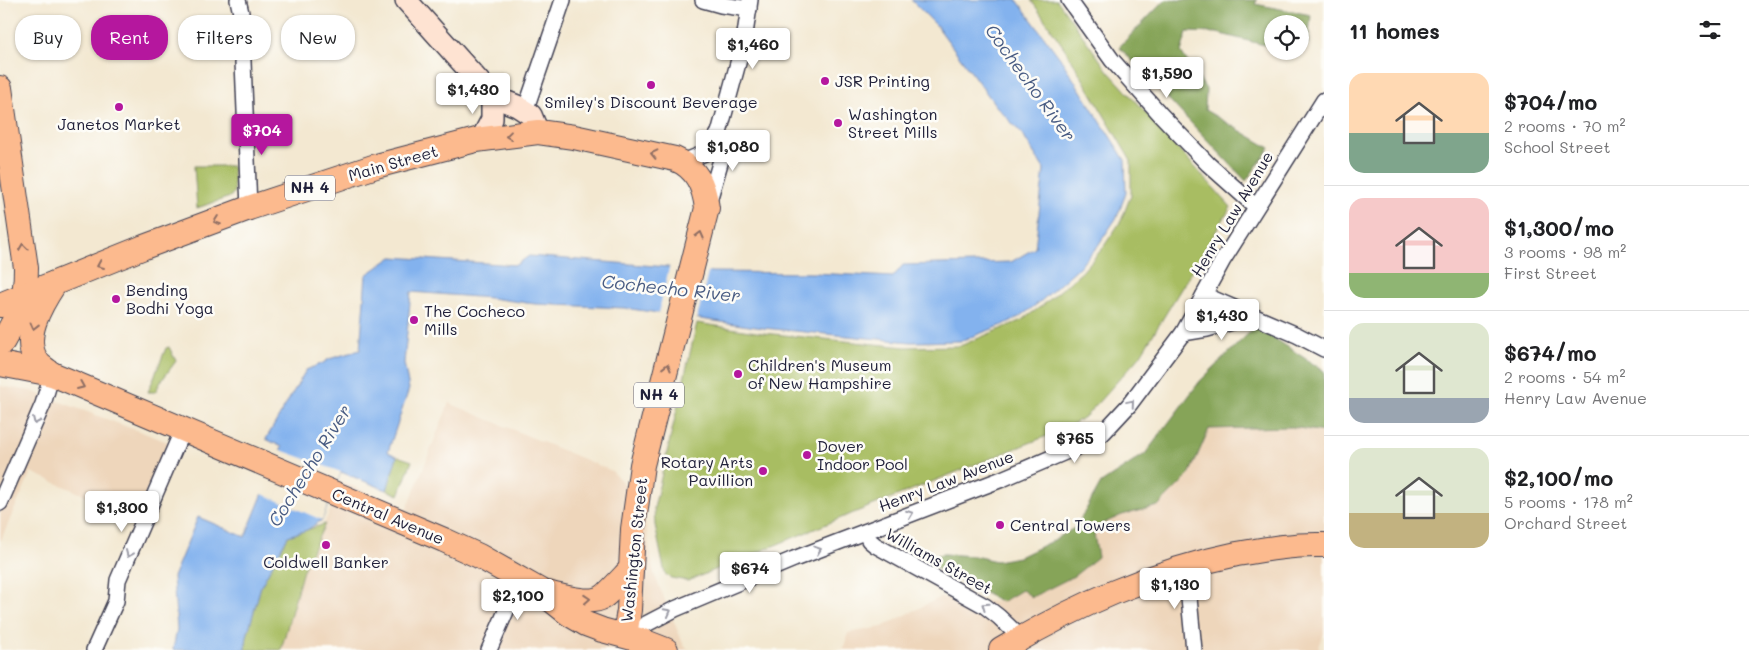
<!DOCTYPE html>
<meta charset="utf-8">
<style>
body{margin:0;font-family:Mali,sans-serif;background:#f6f6f6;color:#202124;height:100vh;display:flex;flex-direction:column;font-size:19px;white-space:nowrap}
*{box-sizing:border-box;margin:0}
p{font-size:16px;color:#757577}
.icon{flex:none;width:28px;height:28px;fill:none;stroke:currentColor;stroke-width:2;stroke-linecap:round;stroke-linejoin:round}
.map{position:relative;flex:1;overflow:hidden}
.drawer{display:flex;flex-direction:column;background:#fff;width:425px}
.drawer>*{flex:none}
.guide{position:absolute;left:15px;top:15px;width:475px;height:45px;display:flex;gap:10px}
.buttons{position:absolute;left:1264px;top:15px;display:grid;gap:10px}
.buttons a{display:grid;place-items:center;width:45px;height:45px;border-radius:50%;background:#fff;box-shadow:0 1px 4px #0004;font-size:25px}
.price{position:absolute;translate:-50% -42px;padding:0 11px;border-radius:5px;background:#fff;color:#222;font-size:16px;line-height:32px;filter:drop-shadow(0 1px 2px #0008)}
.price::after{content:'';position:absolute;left:50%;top:30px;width:15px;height:11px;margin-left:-8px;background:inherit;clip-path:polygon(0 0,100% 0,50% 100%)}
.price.on{background:#b5179e;color:#fff}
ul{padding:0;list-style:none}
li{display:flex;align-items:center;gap:15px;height:125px;padding:0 25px}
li+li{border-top:1px solid #e0e0e0}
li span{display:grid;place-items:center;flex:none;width:140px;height:100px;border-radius:15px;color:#555}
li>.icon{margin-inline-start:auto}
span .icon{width:60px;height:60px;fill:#fffc;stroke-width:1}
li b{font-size:21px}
h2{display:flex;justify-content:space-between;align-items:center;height:60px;padding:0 25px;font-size:21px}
.chip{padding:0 18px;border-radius:20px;background:#fff;box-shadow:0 1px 4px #0004;font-size:18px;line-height:45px}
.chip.on{background:#b5179e;color:#fff}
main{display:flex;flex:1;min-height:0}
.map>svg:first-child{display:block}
.built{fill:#eed6bb}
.green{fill:#a8bd62;stroke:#65704e}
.forest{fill:#86a458;stroke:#54634a}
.water{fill:#83b2ee;stroke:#526a94}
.pier{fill:#f3e8d1}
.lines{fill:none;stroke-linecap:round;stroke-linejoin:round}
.minor-casing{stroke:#414052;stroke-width:18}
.secondary-casing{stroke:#414052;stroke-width:24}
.primary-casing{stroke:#414052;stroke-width:26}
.minor{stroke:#fff;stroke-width:15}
.secondary{stroke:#fee3d2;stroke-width:21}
.primary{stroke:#fcba8e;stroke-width:24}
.oneway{stroke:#8f6e64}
.oneway2{stroke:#9c9ca7}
.poi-dot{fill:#b5179e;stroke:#fdfcf7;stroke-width:2}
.labels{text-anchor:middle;stroke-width:5;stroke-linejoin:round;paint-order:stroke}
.shield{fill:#fdfcf7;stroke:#646373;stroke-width:1}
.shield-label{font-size:15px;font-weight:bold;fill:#22223b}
.poi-label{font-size:16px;fill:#22223b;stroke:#fdfcf7;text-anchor:start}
.street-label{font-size:16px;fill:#22223b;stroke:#fdfcf7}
.water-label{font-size:18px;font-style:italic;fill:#495c83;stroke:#fdfcf7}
</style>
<main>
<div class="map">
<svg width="1324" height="650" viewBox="0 0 1324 650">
<rect width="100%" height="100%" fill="#fdfcf7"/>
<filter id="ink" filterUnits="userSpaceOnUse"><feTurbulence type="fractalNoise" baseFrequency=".02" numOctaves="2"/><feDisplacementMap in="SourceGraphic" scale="10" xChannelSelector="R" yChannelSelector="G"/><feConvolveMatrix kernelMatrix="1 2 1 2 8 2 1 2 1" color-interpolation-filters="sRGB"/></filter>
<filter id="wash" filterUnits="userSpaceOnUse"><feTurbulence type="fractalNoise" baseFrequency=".0096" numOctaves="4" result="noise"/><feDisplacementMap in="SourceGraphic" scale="20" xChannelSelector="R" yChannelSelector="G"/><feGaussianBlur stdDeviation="1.12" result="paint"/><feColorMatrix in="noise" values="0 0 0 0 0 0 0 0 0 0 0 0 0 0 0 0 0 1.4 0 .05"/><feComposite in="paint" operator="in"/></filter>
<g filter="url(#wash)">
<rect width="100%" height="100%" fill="#f3e8d1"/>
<g class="built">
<polygon points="0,386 31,391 168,442 135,517 31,472 0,542"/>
<polygon points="449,403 612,471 642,504 654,574 684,646 689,650 281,650 303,570 343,482 407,509"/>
<polygon points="1292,427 1324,432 1324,633 1318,650 843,650 848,633 882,627 939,598 1002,602 1022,590 1093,529 1122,515 1158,506 1189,475 1209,429"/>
</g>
<g class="green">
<polygon points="1031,0 1057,0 1108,71 1231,207 1140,356 1087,415 1067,428 851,514 688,581 671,578 665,574 655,525 654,508 697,323 763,333 905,347 960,346 1022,320 1043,305 1082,272 1102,249 1121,221 1131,195 1131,161 1067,52"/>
<polygon points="194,166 233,166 234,192 230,197 197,208"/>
<polygon points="169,347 176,361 162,380 155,392 148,392 166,348"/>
<polygon points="397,456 412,461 399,495 387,490"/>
<polygon points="325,524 303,570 281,650 245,650 247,636 261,586 288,536"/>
</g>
<g class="forest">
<polygon points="1165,0 1257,0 1255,4 1311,15 1308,44 1300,50 1300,24 1272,24 1272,47 1217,33 1187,32 1181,52 1206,89 1205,110 1270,148 1246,181 1119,47"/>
<polygon points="1256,326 1324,371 1324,432 1292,427 1209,429 1189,475 1158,506 1122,515 1093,528 1098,557 1074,576 1032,597 1022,590 1002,602 911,555 918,551 930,556 944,554 974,556 996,561 1019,557 1054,540 1076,527 1101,483 1145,454 1200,381"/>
</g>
<polygon class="water" points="911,0 1017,0 1060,58 1125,160 1126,193 1117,217 1097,247 1079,267 1041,301 1021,316 1003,325 960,341 911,342 763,328 624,308 535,304 490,298 411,292 404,363 409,389 388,452 397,456 387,490 341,472 322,520 307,530 288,536 261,586 247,636 245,650 173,650 177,629 173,577 198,517 245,537 282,447 266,439 306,370 323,363 329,359 360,350 366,275 392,257 516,265 529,256 668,267 712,272 814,273 893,277 903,265 1011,262 1035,248 1044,169 1022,134 996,106 937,26"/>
<g class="pier">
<polygon points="670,264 709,269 696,322 658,315"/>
<polygon points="278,449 341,472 322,520 260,493"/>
</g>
</g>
<g filter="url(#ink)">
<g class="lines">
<g class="minor-casing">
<g id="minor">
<polyline points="238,0 241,13 249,208"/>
<polyline points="703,0 721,5 749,9"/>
<polyline points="1069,0 1112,60 1161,115 1208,164 1255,206"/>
<polyline points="525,111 563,0"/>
<polyline points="683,162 705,153 719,133"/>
<polyline points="708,204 723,153 719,133 744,41 750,0"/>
<polyline points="1204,295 1297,335 1324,349"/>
<polyline points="1183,333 1207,329 1253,316"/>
<polyline points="0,503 43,404 52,374"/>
<polyline points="865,532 869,540 875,545 985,606 999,617 1021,638"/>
<polyline points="1186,567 1194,650"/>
<polyline points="625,635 675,609 794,559 1002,479 1086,443 1102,434 1129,405 1183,333 1223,260 1324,100"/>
<polyline points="94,650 116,601 118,580 183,429"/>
<polyline points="489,650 520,579"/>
</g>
</g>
<g class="secondary-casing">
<g id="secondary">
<polyline points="406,0 492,96 517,106 531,115 538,132"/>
<polyline points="481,140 492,119 492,96"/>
</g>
</g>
<g class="primary-casing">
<g id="primary">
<path d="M0,88L26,268C26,302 19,313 3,341L0,344"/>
<path d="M0,305L144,247L249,208L376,166L476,140L538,132L574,137L675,159C697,168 704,186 707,208L642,465L633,529L629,610L625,635"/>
<polyline points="0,364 52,374 69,381 444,540 479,556 539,590 569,614 586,624 602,630 643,641 666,650"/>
<path d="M52,374C48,371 43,368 39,364C19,340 41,304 55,283"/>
<path d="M548,593C562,597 590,605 603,597C609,593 625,575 631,569"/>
<path d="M1001,650C1077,605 1150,572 1237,554C1266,549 1295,544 1324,545"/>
</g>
</g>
<use href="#minor" class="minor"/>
<use href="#secondary" class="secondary"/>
<use href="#primary" class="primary"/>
</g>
<defs><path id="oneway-chevron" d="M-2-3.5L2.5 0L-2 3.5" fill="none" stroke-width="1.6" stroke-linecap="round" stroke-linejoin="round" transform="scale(1.25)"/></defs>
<g class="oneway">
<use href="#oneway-chevron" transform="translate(509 136) rotate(173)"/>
<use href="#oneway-chevron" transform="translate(654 154) rotate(-167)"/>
<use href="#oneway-chevron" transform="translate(217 221) rotate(160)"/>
<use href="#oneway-chevron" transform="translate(700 235) rotate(-76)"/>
<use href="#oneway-chevron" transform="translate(23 247) rotate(-98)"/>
<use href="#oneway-chevron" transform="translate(100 265) rotate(157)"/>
<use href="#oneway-chevron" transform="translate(34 326) rotate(104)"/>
<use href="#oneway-chevron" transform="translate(667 367) rotate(-76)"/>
<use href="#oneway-chevron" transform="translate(81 386) rotate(23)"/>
<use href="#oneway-chevron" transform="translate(587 599) rotate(-4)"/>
</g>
<g class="oneway2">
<use href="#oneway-chevron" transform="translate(1131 403) rotate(-50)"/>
<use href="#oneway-chevron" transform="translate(36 421) rotate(114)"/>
<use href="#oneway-chevron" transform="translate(910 514) rotate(-21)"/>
<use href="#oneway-chevron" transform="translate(818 550) rotate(-21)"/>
<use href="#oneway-chevron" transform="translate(129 554) rotate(113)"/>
<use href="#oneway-chevron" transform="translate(985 606) rotate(-145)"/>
<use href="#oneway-chevron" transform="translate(668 612) rotate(-28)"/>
</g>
</g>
<g class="poi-dot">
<circle cx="825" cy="81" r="5"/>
<circle cx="651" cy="85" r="5"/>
<circle cx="119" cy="107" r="5"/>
<circle cx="838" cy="123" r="5"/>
<circle cx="116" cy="299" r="5"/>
<circle cx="414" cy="320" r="5"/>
<circle cx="738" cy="374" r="5"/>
<circle cx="807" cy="455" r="5"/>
<circle cx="763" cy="471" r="5"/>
<circle cx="1000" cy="525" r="5"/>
<circle cx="326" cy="545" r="5"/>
</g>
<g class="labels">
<g class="shield">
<rect x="285" y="175.5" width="50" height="25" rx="4"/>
<rect x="634" y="382.5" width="50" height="25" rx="4"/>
</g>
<g class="shield-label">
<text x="310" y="193">NH 4</text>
<text x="659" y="400">NH 4</text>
</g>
<g class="poi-label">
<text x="835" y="87">JSR Printing</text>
<text x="651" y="108" text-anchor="middle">Smiley's Discount Beverage</text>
<text x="848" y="120">Washington<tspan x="848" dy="18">Street Mills</tspan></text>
<text x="119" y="130" text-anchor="middle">Janetos Market</text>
<text x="126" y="296">Bending<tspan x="126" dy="18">Bodhi Yoga</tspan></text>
<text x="424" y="317">The Cocheco<tspan x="424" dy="18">Mills</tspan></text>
<text x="748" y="371">Children's Museum<tspan x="748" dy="18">of New Hampshire</tspan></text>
<text x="817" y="452">Dover<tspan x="817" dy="18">Indoor Pool</tspan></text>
<text x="753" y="468" text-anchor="end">Rotary Arts<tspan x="753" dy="18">Pavillion</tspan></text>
<text x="1010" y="531">Central Towers</text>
<text x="326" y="568" text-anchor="middle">Coldwell Banker</text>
</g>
<g class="street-label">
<text transform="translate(393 163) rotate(-16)" y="6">Main Street</text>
<text transform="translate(1232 214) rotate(-59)" y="6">Henry Law Avenue</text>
<text transform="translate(946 481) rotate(-21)" y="6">Henry Law Avenue</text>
<text transform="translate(388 516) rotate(23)" y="6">Central Avenue</text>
<text transform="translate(634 550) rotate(-84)" y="6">Washington Street</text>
<text transform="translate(939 561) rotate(29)" y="6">Williams Street</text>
</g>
<g class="water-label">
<text transform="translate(1030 83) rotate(54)" y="6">Cochecho River</text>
<text transform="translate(671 289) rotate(6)" y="6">Cochecho River</text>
<text transform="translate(310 466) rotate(-58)" y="6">Cochecho River</text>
</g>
</g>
</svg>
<div class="buttons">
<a><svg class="icon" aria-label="locate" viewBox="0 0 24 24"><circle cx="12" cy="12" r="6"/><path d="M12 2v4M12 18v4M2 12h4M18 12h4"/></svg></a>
</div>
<b class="price" style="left:753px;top:70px">$1,460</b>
<b class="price" style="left:1167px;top:99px">$1,590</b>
<b class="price" style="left:473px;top:115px">$1,430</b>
<b class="price on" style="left:262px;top:156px">$704</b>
<b class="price" style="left:733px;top:172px">$1,080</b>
<b class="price" style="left:1222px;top:341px">$1,430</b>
<b class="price" style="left:1075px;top:464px">$765</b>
<b class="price" style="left:122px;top:533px">$1,300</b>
<b class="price" style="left:750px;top:594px">$674</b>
<b class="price" style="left:1175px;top:610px">$1,130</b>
<b class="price" style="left:518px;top:621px">$2,100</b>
<div class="guide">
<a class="chip">Buy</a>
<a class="chip on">Rent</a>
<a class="chip">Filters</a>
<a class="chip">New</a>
</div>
</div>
<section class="drawer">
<h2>11 homes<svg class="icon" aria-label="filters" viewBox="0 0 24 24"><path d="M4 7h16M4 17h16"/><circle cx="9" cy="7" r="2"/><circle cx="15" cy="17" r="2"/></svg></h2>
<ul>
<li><span style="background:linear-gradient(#ffd9b3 60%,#7fa58c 0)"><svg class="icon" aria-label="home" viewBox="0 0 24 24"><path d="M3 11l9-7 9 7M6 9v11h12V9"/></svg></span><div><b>$704/mo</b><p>2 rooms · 70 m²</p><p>School Street</p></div></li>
<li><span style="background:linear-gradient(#f6c9c9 75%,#8fb573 0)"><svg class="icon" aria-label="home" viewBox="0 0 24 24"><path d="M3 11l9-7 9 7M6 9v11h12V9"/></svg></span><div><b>$1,300/mo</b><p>3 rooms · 98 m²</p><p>First Street</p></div></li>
<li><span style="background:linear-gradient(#dfe7d0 75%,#9aa5b1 0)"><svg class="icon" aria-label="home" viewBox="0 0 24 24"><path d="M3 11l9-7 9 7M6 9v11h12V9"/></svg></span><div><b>$674/mo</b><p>2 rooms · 54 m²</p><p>Henry Law Avenue</p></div></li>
<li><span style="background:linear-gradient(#dfe7d0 65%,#c2b280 0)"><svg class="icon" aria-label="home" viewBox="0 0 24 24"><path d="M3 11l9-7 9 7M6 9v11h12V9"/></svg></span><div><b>$2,100/mo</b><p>5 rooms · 178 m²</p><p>Orchard Street</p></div></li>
</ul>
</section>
</main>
